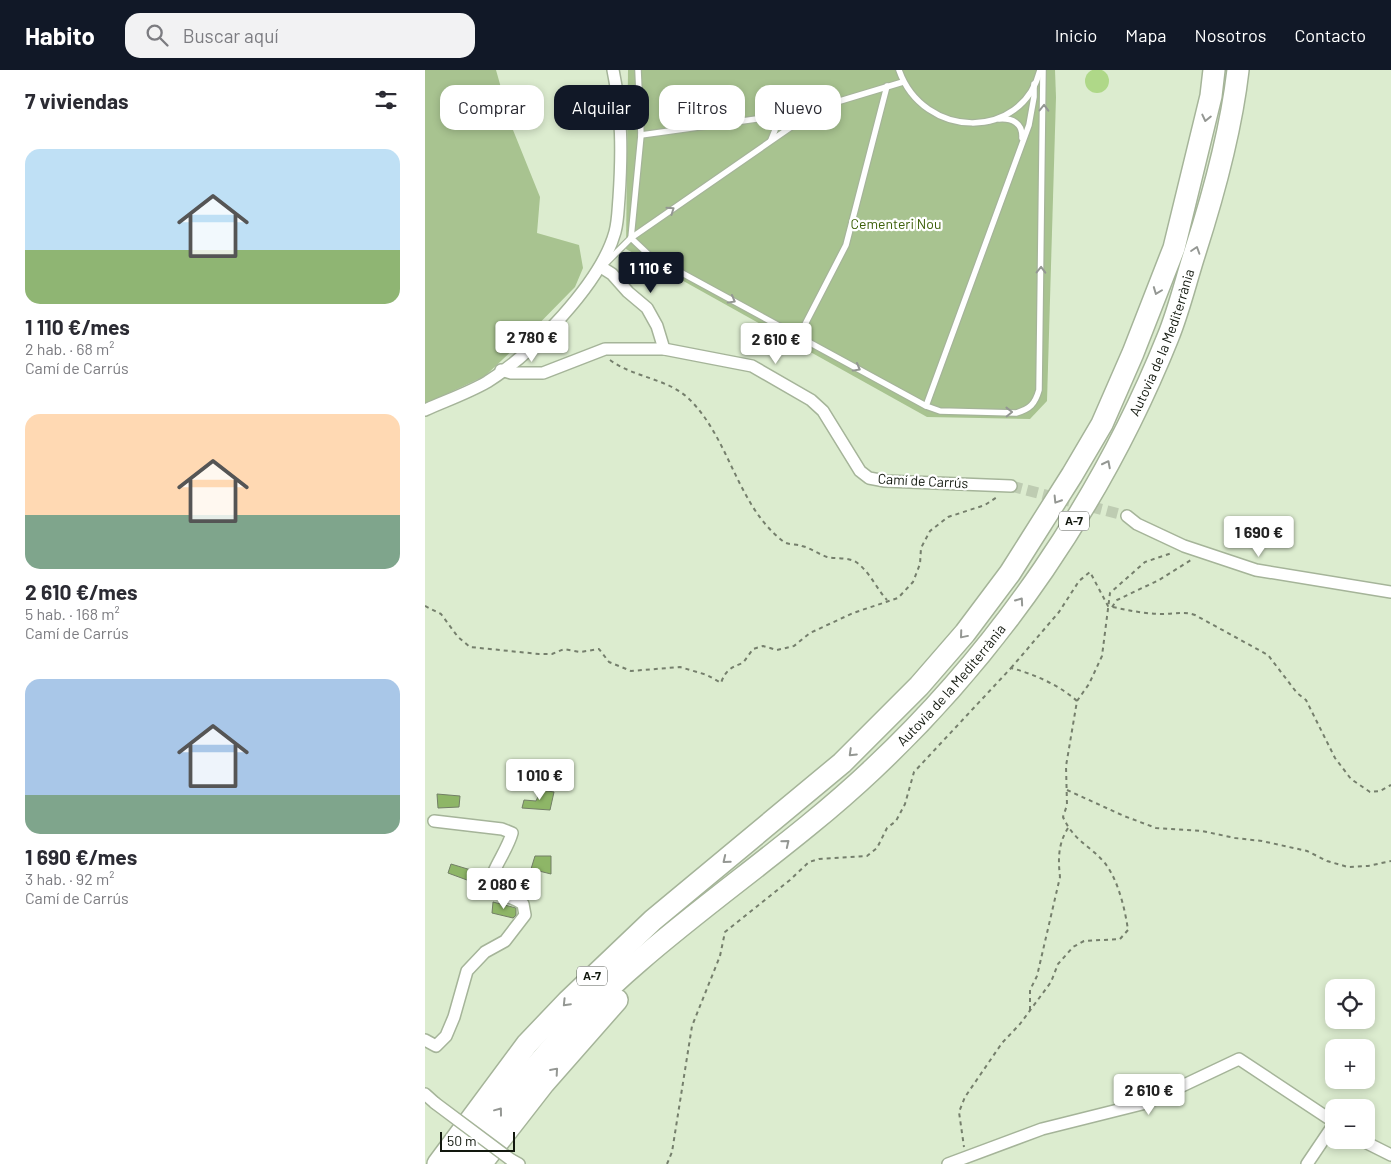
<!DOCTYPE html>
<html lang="es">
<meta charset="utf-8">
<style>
body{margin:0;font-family:Barlow,sans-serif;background:#f2f2f3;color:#2b2b33;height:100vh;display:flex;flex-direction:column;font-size:19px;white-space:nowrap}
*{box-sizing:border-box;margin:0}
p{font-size:16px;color:#7c7c81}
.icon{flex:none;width:28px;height:28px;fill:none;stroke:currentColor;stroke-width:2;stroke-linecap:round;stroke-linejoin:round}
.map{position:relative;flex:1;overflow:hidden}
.details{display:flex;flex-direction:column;background:#fff;width:425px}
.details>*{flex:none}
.guide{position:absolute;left:15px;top:15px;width:475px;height:45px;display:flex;gap:10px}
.buttons{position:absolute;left:900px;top:909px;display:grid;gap:10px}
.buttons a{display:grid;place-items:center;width:50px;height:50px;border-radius:10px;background:#fff;box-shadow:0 2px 8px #0003;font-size:25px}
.scale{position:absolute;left:15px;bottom:12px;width:75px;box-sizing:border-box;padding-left:5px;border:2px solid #12180e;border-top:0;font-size:14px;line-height:18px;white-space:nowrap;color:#12180e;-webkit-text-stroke:4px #fff;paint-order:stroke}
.price{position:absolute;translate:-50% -42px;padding:0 11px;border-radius:5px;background:#fff;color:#222;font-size:16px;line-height:32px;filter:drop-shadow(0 1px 2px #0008)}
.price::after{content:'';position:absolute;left:50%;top:30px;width:15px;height:11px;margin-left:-8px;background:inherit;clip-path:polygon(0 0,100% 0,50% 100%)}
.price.on{background:#111827;color:#fff}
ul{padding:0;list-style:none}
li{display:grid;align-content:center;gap:10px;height:265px;padding:0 25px}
li span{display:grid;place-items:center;height:155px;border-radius:15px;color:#555}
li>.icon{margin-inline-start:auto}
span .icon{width:90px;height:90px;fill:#fffc;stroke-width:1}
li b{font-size:21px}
h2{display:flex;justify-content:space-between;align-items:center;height:60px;padding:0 25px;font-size:21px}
.pill{padding:0 18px;border-radius:15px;background:#fff;box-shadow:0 2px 8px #0003;font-size:18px;line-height:45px}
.pill.on{background:#111827;color:#fff}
header{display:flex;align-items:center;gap:30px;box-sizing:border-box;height:70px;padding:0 25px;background:#111827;color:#fff}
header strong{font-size:24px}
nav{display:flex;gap:28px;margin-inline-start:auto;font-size:18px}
.search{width:350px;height:45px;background:#f2f2f3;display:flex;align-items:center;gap:12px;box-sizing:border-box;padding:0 18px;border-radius:15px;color:#7c7c81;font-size:19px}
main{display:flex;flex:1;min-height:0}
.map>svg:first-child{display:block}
.green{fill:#a8c390}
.water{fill:#afd888}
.building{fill:#8eb667;stroke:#727f66}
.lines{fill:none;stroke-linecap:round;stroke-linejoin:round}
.minor-tunnel{stroke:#beccb2;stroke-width:11;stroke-dasharray:11 5.5;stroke-linecap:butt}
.service-casing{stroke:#a5b499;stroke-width:8}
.minor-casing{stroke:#a5b499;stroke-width:14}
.motorway-casing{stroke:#a5b499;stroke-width:24}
.path{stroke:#757f6c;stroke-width:2;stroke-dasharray:4 4;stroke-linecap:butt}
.service{stroke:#fff;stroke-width:5.5}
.minor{stroke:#fff;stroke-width:11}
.motorway{stroke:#fff;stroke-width:21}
.minor-bridge-casing{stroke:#a5b499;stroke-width:14;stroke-linecap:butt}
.minor-bridge{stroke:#fff;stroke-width:11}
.oneway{stroke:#949793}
.labels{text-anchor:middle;stroke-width:4.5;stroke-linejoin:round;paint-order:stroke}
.shield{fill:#fff;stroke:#595d56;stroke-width:1}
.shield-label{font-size:12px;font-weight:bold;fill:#12180e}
.park-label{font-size:14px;fill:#3b5e06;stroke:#fff}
.street-label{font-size:14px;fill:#12180e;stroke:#fff}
</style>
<header>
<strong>Habito</strong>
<div class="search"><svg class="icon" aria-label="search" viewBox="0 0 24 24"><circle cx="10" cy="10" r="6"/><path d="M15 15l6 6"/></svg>Buscar aquí</div>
<nav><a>Inicio</a><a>Mapa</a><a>Nosotros</a><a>Contacto</a></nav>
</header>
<main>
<section class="details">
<h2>7 viviendas<svg class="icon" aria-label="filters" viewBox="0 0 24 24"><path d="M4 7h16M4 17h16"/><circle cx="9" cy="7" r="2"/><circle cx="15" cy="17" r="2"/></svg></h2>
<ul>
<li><span style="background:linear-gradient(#bfe0f5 65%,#8fb573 0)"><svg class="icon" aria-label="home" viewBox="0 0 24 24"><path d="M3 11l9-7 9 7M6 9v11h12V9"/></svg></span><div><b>1 110 €/mes</b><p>2 hab. · 68 m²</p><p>Camí de Carrús</p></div></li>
<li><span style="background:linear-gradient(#ffd9b3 65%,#7fa58c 0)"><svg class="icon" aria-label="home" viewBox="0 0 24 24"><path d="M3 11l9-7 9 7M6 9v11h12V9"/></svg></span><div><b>2 610 €/mes</b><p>5 hab. · 168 m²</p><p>Camí de Carrús</p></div></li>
<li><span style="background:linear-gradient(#a9c7e8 75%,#7fa58c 0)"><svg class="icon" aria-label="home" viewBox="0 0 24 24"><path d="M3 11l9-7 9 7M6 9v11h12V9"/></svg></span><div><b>1 690 €/mes</b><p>3 hab. · 92 m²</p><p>Camí de Carrús</p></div></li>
</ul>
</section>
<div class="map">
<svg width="966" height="1094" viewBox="0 0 966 1094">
<rect width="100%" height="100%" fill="#dceccf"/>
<g class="green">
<polygon points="0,0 71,0 88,60 115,127 112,163 154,175 158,198 150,217 94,274 60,306 0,334"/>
<polygon points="203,0 630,0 631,27 622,331 605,349 502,347 201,179"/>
</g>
<circle class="water" cx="672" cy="11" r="12"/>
<g class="building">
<polygon points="116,720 129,722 125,740 97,738 99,730 111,731"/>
<polygon points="12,724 35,726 34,737 13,738"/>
<polygon points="110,786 126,786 126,804 106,799"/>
<polygon points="26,794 46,800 42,810 23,803"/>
<polygon points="68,832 91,838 91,845 88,848 67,843"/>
</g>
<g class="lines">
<polyline class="minor-tunnel" points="586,416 702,446"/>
<g class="service-casing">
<g id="service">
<path d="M474,0C498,69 597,72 615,0"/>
<path d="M574,49C587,48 598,53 597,68"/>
<polyline points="216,65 339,48 348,52 350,60 346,70"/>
<path d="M206,168L224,185L501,336L515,341L591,343C605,339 610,334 614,320L618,0"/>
<polyline points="206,168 216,65 213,0"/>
<polyline points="179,195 206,168 395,37 478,12"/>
<polyline points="374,266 421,175 462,16"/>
<polyline points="501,336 604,55 609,27 609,14"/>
</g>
</g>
<g class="minor-casing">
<g id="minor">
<polyline points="176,197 187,204 203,222 222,238 232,256 239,279"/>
<polyline points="76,300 86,303 118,303 180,279 239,279 327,296 386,330 398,341 435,401 444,408 460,411 586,416"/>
<path d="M0,340C20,331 43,323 62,312C107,284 176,213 190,162C193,151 193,139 194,128C197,84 197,43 188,0"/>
<polyline points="702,446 712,454 759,476 831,500 966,522"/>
<path d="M0,970L11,976L21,966L29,947L42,901L60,882L80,871L100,845L98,834C87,826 76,826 65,819C64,802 82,782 87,763L77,759L9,751"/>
<polyline points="0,1024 10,1033"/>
<polyline points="936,1070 966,1085"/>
<polyline points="85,1089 94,1094"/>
<polyline points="523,1094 617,1059 721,1033 814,989 909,1052"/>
<polyline points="882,1094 909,1054"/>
</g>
</g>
<g class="motorway-casing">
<g id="motorway">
<polyline points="13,1094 102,974 143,931 228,850 417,693 494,616 540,563 585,503 647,405 677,354 708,283 749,178 786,26 789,0"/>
<path id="s1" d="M35,1094C87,1022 145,950 213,892C290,825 374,769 448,699C575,580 678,429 743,267C754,240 761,210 770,182C789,123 806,61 813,0"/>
<polyline points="56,1094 119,1013 192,930"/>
</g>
</g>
<g class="path">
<path d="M185,290C211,309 246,308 268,333C306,374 313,437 359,472C364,475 372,474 377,476C386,478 393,484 402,487C410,489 423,487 431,492C445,502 451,518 462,530"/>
<path d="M0,536L16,544L33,567L45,577L114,584H127L139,579L155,582L174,579L184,592L206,601L255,597L282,605L296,613C300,601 306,597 318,593L328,579L338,576L352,580L369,576L385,563L428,543L473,528L488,512L495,494L496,478L505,461L523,447L560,435L572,427"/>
<polyline points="687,537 692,530 734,510 766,490"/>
<path d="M586,598L634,542L654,511L665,502L683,536C702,540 719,544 738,544C750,544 759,541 770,545L843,585L872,623L881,630L910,688L926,709L945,722L955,721L966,715"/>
<polyline points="652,631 664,614 677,586 685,523 720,492 747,483"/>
<polyline points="642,720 699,746 731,758 777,761 810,768 837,771 882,781 902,791 923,797 943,796 966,791"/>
<path d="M605,940V920L612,906L635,807C633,789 633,774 643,758"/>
<path d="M242,1094L247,1082L267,956L295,886L300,862L365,810L384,792L394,789L442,786L452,778L462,758L471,751L480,734L489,702L586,598C609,604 634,615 652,631L641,696L642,735L638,747C649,771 663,774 679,792C693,809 700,839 703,860L695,869L659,871L648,877L633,894L626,912L595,954L577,973L540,1027L534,1042L539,1077"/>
</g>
<use href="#service" class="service"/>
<use href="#minor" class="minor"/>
<use href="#motorway" class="motorway"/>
<g class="minor-bridge-casing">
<polyline id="minor-bridge" points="10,1033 85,1089"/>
</g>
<use href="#minor-bridge" class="minor-bridge"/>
</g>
<defs><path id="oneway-chevron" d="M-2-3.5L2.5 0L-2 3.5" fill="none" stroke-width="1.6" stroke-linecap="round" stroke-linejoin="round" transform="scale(1.25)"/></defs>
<g class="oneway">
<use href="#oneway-chevron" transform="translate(619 38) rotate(-89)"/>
<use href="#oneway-chevron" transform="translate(781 48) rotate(103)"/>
<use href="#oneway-chevron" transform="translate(246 140) rotate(-35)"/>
<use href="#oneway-chevron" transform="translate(771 180) rotate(-72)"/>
<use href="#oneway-chevron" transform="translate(616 200) rotate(-89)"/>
<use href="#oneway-chevron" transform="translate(732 221) rotate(111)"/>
<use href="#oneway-chevron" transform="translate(307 230) rotate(29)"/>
<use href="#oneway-chevron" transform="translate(432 298) rotate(29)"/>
<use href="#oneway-chevron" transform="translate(584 342) rotate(-1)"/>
<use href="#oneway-chevron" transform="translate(682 394) rotate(-63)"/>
<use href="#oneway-chevron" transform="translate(632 430) rotate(122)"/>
<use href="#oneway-chevron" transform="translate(595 531) rotate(-55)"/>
<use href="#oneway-chevron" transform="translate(538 565) rotate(130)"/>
<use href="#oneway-chevron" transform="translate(427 683) rotate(136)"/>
<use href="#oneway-chevron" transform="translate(361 773) rotate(-39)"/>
<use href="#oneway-chevron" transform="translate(301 790) rotate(141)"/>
<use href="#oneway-chevron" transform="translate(141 933) rotate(134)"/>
<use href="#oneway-chevron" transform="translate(130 1001) rotate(-49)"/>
<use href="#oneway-chevron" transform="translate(74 1041) rotate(-53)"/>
</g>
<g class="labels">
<g class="shield">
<rect x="634" y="441.5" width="30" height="19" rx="4"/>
<rect x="152" y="896.5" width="30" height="19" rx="4"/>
</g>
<g class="shield-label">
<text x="649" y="455">A-7</text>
<text x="167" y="910">A-7</text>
</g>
<g class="park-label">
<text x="471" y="159">Cementeri Nou</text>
</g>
<g class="street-label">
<text dy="5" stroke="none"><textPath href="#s1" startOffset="1094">Autovia de la Mediterrània</textPath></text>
<text transform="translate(498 411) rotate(3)" y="5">Camí de Carrús</text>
<text dy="5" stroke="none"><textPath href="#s1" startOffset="689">Autovia de la Mediterrània</textPath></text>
</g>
</g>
</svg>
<div class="buttons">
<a><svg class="icon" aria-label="locate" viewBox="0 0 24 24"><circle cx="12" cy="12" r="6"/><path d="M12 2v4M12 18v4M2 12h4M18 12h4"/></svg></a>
<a>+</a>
<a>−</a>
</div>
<div class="scale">50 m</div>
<b class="price on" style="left:226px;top:224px">1 110 €</b>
<b class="price" style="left:107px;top:293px">2 780 €</b>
<b class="price" style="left:351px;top:295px">2 610 €</b>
<b class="price" style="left:834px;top:488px">1 690 €</b>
<b class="price" style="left:115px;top:731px">1 010 €</b>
<b class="price" style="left:79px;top:840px">2 080 €</b>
<b class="price" style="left:724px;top:1046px">2 610 €</b>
<div class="guide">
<a class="pill">Comprar</a>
<a class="pill on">Alquilar</a>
<a class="pill">Filtros</a>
<a class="pill">Nuevo</a>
</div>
</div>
</main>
